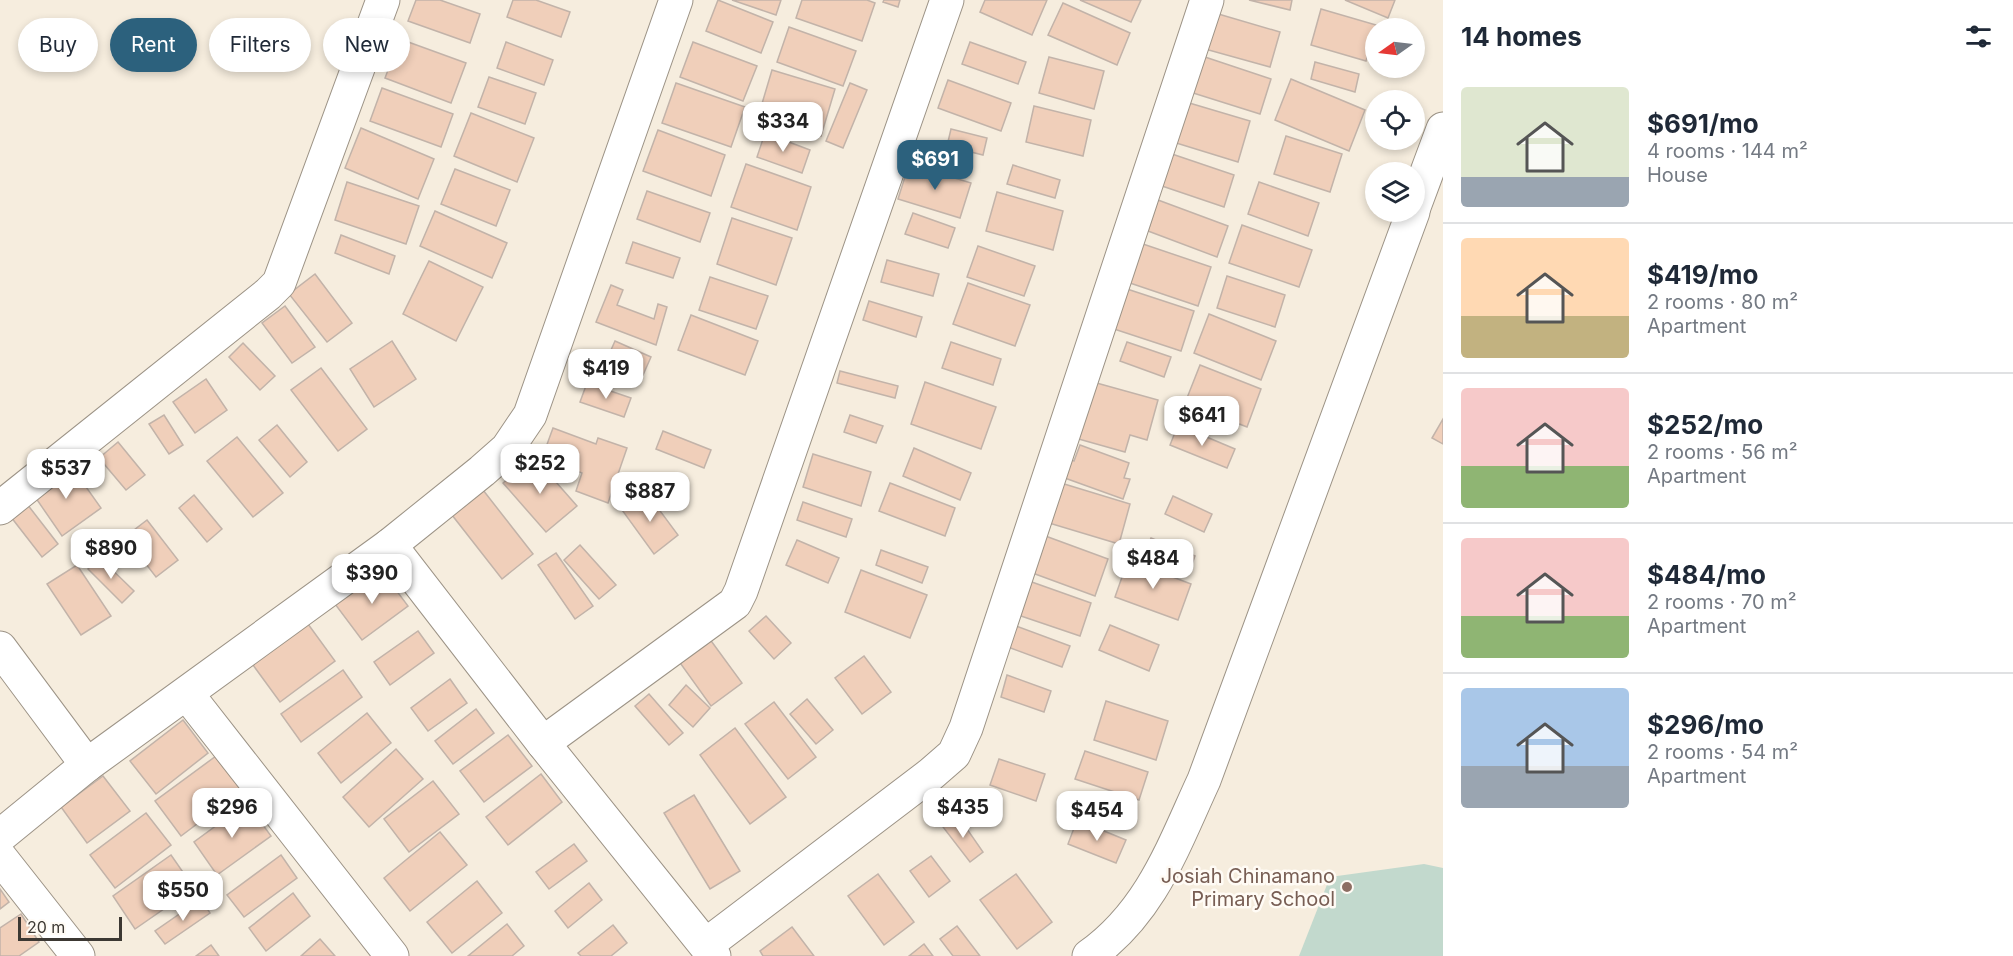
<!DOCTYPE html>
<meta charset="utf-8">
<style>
body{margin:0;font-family:Inter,sans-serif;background:#f6f6f7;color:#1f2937;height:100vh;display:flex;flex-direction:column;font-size:22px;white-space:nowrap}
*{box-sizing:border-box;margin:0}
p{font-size:20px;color:#747a83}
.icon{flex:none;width:33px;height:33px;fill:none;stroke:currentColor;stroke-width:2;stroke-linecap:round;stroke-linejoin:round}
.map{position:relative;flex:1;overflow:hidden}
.details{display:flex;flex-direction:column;background:#fff;width:570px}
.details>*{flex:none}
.top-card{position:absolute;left:18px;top:18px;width:570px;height:54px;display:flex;gap:12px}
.needle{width:39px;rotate:256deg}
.tools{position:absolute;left:1365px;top:18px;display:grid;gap:12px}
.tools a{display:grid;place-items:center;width:60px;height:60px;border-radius:50%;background:#fff;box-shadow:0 3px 9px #0003;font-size:30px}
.scale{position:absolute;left:18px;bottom:15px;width:104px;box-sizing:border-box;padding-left:6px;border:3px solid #3c3833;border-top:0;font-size:16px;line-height:21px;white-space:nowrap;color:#3c3833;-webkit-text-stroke:4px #fffbf5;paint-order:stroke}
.price{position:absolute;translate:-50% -51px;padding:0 14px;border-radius:12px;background:#fff;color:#222;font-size:20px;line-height:39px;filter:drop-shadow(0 2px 3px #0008)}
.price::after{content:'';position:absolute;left:50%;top:36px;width:18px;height:14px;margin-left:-9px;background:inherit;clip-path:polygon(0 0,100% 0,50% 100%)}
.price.current{background:#2c617d;color:#fff}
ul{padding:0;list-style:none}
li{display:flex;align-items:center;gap:18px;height:150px;padding:0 18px}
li+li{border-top:2px solid #e0e1e3}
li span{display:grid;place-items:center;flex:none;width:168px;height:120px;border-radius:6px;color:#555}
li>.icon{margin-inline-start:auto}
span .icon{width:72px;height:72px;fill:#fffc;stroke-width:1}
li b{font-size:26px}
h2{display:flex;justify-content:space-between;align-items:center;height:72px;padding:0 18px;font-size:26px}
.tag{padding:0 21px;border-radius:27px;background:#fff;box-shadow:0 3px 9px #0003;font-size:21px;line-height:54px}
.tag.current{background:#2c617d;color:#fff}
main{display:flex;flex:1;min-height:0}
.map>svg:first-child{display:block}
.green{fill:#c2d9cd}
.building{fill:#f0cfba;stroke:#c2b3a9;stroke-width:1.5}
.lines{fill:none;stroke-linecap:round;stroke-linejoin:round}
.minor-casing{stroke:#9c9386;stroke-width:35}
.minor{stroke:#fff;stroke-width:33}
.education-dot{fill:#8d6e63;stroke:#fffbf5;stroke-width:2}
.labels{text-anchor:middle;stroke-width:5;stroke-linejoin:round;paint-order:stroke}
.education-label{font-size:20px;fill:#785e54;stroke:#fffbf5;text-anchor:end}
</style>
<main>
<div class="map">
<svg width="1443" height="956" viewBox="0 0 1443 956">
<rect width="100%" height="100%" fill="#f6edde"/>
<polygon class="green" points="1424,864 1443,868 1443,956 1299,956 1330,877"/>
<g class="building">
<polygon points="416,0 440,0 480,14 470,43 408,21"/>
<polygon points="513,0 536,0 570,12 561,37 507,17"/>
<polygon points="718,0 773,22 761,53 706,31"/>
<polygon points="732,0 781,0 776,15"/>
<polygon points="802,0 867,0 875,3 862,41 796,18"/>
<polygon points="884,0 900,0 898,7 883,2"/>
<polygon points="985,0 1047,0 1032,35 980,12"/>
<polygon points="1080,0 1141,0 1131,22"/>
<polygon points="1249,0 1292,0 1290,10"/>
<polygon points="1345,0 1395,0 1388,18"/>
<polygon points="1063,3 1130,33 1117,65 1048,35"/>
<polygon points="1321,9 1376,25 1366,61 1311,45"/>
<polygon points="1215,13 1280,32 1270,67 1205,49"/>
<polygon points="789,27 856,51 843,86 777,62"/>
<polygon points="400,39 466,63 451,103 385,78"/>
<polygon points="506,42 553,60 544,85 497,68"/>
<polygon points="693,42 757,66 743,101 680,77"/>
<polygon points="970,42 1026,62 1018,84 962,64"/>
<polygon points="1202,56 1271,79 1260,114 1190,92"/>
<polygon points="1049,57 1104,71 1094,109 1039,93"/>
<polygon points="1315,62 1359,74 1355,92 1311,79"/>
<polygon points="772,70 835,89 821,136 758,117"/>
<polygon points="489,77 536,93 525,124 478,107"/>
<polygon points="1291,79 1365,110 1349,151 1275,120"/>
<polygon points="948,80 1011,103 1001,131 938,108"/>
<polygon points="676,83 745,107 731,147 662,123"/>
<polygon points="850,83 867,90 843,148 826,141"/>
<polygon points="382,88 453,114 441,147 370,121"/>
<polygon points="1186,102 1250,121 1238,162 1173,142"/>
<polygon points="1034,106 1091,120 1083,156 1026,142"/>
<polygon points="471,113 534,138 517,182 454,156"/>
<polygon points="361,128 434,159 418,199 345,168"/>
<polygon points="951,129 987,138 983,155 947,146"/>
<polygon points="658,130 725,155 711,196 643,171"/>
<polygon points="765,133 810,150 802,173 757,157"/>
<polygon points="1286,136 1342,154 1330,192 1274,174"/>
<polygon points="1169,153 1234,175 1224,207 1159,185"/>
<polygon points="746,164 811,187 797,230 731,207"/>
<polygon points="909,164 971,183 960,218 898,199"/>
<polygon points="1013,165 1060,180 1055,198 1007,184"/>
<polygon points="455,169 510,190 496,226 441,204"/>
<polygon points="347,182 419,206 406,244 335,220"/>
<polygon points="1259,182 1319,203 1308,236 1248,214"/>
<polygon points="647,191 710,213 700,242 637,219"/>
<polygon points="997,192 1063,211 1053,250 986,231"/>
<polygon points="1158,200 1228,226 1217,257 1148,231"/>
<polygon points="435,211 507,243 492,278 420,246"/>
<polygon points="913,213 955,228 948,248 905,234"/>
<polygon points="732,218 792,238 776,285 717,264"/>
<polygon points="1242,225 1312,250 1299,287 1229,263"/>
<polygon points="341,235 395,256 389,274 335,253"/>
<polygon points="633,242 680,258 673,278 626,263"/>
<polygon points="1140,243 1211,267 1198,306 1127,282"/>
<polygon points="978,246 1035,266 1024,296 967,277"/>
<polygon points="887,260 939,274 933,296 881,282"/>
<polygon points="429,261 483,287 456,341 403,314"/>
<polygon points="315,274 352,323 327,342 289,294"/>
<polygon points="1227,276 1285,295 1275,327 1217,308"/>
<polygon points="710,277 768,296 756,329 699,310"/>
<polygon points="968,283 1030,305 1015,346 953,324"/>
<polygon points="611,285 623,290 617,305 654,319 658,304 667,307 656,345 596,322"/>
<polygon points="1124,288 1194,311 1181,351 1111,328"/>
<polygon points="869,301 922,317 916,337 863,320"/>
<polygon points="285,306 315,347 292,363 262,323"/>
<polygon points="1209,314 1276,341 1261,380 1194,353"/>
<polygon points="691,315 758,341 745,375 678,350"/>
<polygon points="392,341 416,379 374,407 350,369"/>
<polygon points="615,341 651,357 643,375 607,359"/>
<polygon points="951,342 1001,359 993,385 942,368"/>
<polygon points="1127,342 1171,357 1164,377 1120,361"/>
<polygon points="243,343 275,376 260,390 229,357"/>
<polygon points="1200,365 1261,389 1247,427 1185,403"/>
<polygon points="321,368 367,429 338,451 291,390"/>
<polygon points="840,371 898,386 895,398 837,383"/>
<polygon points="206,379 227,410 195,433 173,402"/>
<polygon points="925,382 996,407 981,449 911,424"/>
<polygon points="1093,382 1158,400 1147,440 1130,435 1125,452 1075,438"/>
<polygon points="587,383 631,398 624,417 580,402"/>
<polygon points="164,415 183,445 169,454 149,424"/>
<polygon points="850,415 883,426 876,443 844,432"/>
<polygon points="1443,419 1443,444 1432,438"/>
<polygon points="277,425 307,462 290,477 259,440"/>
<polygon points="1178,425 1235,449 1227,468 1170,445"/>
<polygon points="553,428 596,444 598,438 627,448 608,503 576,491 582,473 542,458"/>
<polygon points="663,431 711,450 704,468 656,449"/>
<polygon points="237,437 283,493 253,517 207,461"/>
<polygon points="118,442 145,475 126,490 99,458"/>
<polygon points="1080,445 1129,463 1124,478 1130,479 1123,499 1062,477 1069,459 1074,461"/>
<polygon points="914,448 971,473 960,500 903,476"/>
<polygon points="813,454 871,472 861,506 803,487"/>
<polygon points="534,457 577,506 546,532 503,483"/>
<polygon points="69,463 101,508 62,536 31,491"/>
<polygon points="890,483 955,508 945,536 879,511"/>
<polygon points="1061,483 1130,504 1119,544 1049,523"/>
<polygon points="483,490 533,554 502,579 452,515"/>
<polygon points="646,492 678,535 654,554 622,510"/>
<polygon points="194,495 222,529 207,542 179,508"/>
<polygon points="1173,496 1212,514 1204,532 1165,514"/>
<polygon points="803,502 852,519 846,537 797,520"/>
<polygon points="27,504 58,544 42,557 11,517"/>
<polygon points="147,520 178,560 156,577 125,537"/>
<polygon points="1040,534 1108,559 1095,596 1027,571"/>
<polygon points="1151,538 1195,556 1188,575 1144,557"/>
<polygon points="797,540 839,558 828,583 786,565"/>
<polygon points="580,545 616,585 599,599 564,560"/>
<polygon points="881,550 928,567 922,583 876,565"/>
<polygon points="556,553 593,606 575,619 538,565"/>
<polygon points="99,557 134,591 122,603 88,569"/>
<polygon points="1128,560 1191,584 1178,620 1115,597"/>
<polygon points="77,565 111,616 81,635 47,584"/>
<polygon points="381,570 408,606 362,640 335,604"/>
<polygon points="861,570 927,595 910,638 845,612"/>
<polygon points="1029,581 1091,603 1080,636 1018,615"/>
<polygon points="766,616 791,643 774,659 749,631"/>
<polygon points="308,624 335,661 280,702 253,665"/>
<polygon points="1110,625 1159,645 1149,671 1099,650"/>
<polygon points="1016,626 1070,646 1062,667 1008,647"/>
<polygon points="418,631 434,653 390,685 374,662"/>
<polygon points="709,638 742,683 711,706 678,660"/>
<polygon points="864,656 891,692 862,714 835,678"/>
<polygon points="343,670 362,697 301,742 281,714"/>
<polygon points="1007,675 1051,691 1044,712 1001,697"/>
<polygon points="450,679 467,703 428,731 411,708"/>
<polygon points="686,685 710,708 693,727 669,705"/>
<polygon points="649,694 683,733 669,745 635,706"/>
<polygon points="807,699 833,730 816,744 790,714"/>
<polygon points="1106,701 1168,721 1156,760 1094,740"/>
<polygon points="774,702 816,757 788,779 745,724"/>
<polygon points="476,709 494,733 453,764 435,741"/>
<polygon points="367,713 391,743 341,783 318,753"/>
<polygon points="183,720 208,753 156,794 130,761"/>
<polygon points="735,728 786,797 750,824 700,755"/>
<polygon points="508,735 532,766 484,802 460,771"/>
<polygon points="396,749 423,779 369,827 343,797"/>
<polygon points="1085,751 1148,772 1139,800 1075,779"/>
<polygon points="216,756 242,790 181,836 155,801"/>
<polygon points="999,759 1045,774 1036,801 990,785"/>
<polygon points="541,774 562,802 508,845 486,817"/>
<polygon points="103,776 130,811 87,843 61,807"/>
<polygon points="433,781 459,814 409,852 384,819"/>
<polygon points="694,795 740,871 710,889 664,813"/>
<polygon points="247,803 271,836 217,875 194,842"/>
<polygon points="146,813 171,845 115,888 90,855"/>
<polygon points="958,816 983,852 970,862 943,827"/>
<polygon points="1077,820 1126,840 1116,863 1068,844"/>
<polygon points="440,832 467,865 410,911 384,878"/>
<polygon points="574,844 587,861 549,889 536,872"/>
<polygon points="171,855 194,888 135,929 113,896"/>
<polygon points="281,855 297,878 244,917 227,895"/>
<polygon points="931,856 950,881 929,897 910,871"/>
<polygon points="878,874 914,922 884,945 848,896"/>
<polygon points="1016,874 1052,922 1017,949 980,900"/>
<polygon points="477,881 502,913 452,953 427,922"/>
<polygon points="589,883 602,900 568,928 555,911"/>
<polygon points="0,889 9,902 0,909"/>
<polygon points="293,893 310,916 266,951 249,928"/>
<polygon points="201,899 210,913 165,944 155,931"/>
<polygon points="21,914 39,942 19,956 0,956 0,928"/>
<polygon points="507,924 524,946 512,956 468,956"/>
<polygon points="613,925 627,943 611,956 581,956 578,953"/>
<polygon points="957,926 980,956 953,956 940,939"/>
<polygon points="792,927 814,956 763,956 760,951"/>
<polygon points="320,939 335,956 301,956"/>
<polygon points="924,944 933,956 909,956"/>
<polygon points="211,945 219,956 196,956"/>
</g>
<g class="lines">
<g class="minor-casing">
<g id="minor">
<polyline points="1414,207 1443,129"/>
<polyline points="0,508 268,294 279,283 383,0"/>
<polyline points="390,545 543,743 714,956"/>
<polyline points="0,648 87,765"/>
<polyline points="187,694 392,956"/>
<polyline points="543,743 735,603 741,591 947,0"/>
<polyline points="0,836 87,765 390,545 482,471 507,449 530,415 676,0"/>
<polyline points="0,857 78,956"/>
<polyline points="706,945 931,774 954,754 966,728 1207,0"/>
<path d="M1089,956C1151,912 1173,847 1204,780L1413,212"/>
</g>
</g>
<use href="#minor" class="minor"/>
</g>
<circle class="education-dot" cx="1347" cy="887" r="6"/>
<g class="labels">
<g class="education-label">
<text x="1335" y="883">Josiah Chinamano<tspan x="1335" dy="23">Primary School</tspan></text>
</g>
</g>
</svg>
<div class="tools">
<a><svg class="needle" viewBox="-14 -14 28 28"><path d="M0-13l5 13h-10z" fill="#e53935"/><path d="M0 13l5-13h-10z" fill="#747a83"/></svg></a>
<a><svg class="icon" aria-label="locate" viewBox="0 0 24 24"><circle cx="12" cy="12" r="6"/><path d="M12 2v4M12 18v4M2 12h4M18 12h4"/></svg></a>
<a><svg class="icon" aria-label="layers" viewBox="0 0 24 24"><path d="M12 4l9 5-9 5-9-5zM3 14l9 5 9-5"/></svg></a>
</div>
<div class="scale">20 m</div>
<b class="price" style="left:783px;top:153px">$334</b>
<b class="price current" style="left:935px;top:191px">$691</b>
<b class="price" style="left:606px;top:400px">$419</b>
<b class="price" style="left:1202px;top:447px">$641</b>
<b class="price" style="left:540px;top:495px">$252</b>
<b class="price" style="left:66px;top:500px">$537</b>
<b class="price" style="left:650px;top:523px">$887</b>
<b class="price" style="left:111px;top:580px">$890</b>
<b class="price" style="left:1153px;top:590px">$484</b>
<b class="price" style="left:372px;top:605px">$390</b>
<b class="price" style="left:232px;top:839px">$296</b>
<b class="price" style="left:963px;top:839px">$435</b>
<b class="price" style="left:1097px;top:842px">$454</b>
<b class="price" style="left:183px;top:922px">$550</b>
<div class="top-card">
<a class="tag">Buy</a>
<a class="tag current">Rent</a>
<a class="tag">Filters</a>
<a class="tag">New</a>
</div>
</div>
<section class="details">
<h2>14 homes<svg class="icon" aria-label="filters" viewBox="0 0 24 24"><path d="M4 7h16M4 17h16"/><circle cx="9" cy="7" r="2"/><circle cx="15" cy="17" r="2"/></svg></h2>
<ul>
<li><span style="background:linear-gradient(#dfe7d0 75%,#9aa5b1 0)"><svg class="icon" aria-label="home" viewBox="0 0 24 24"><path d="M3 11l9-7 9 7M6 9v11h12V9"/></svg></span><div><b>$691/mo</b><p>4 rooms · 144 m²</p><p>House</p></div></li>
<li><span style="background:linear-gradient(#ffd9b3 65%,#c2b280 0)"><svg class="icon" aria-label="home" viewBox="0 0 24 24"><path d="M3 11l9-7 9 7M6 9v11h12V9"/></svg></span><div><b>$419/mo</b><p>2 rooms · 80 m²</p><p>Apartment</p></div></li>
<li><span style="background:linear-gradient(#f6c9c9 65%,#8fb573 0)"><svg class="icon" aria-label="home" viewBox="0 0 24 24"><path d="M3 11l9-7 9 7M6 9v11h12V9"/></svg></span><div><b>$252/mo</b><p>2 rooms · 56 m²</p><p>Apartment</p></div></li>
<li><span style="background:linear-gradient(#f6c9c9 65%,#8fb573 0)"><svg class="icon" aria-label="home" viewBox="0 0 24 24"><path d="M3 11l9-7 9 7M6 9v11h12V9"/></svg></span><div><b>$484/mo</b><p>2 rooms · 70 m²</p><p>Apartment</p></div></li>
<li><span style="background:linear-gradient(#a9c7e8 65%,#9aa5b1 0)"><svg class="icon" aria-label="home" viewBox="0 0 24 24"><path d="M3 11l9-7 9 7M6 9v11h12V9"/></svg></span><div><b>$296/mo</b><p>2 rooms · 54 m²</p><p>Apartment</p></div></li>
</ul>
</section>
</main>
